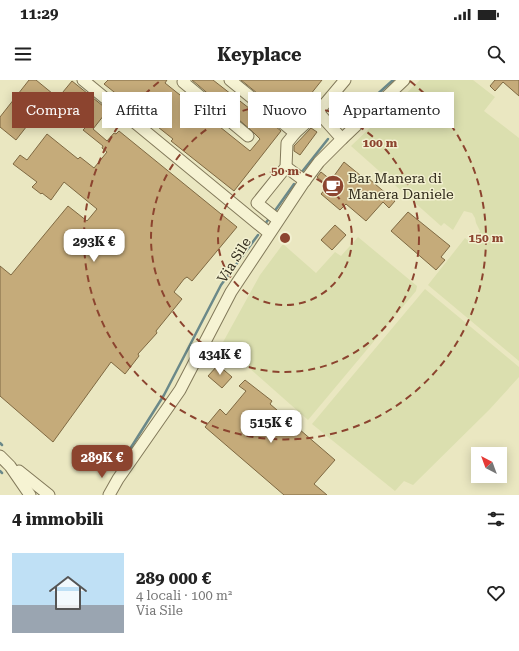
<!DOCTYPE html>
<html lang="it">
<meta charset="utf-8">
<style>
body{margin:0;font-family:"Roboto Serif",serif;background:#f2f2f2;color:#222;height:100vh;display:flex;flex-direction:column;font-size:15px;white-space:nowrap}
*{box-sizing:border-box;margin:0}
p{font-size:13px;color:#767676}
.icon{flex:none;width:22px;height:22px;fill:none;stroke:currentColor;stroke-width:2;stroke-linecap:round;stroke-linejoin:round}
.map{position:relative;height:415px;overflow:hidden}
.panel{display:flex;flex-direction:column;background:#fff;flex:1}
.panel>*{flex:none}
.banner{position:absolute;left:12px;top:12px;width:495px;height:36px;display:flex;gap:8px}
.needle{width:26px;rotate:319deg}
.controls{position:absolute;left:471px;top:367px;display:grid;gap:8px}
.controls a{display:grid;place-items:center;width:36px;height:36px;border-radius:0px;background:#fff;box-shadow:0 2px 10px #0003;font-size:20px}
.price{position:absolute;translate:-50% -34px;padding:0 9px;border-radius:8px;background:#fff;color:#222;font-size:13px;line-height:26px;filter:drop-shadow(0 1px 2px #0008)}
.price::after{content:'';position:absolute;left:50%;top:24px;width:12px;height:9px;margin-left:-6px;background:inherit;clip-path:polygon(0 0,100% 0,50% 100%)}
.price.selected{background:#8c442f;color:#fff}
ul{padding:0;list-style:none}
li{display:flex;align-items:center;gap:12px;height:100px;padding:0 12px}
li span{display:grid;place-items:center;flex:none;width:112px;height:80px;border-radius:0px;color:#555}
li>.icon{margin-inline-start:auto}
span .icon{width:48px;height:48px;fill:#fffc;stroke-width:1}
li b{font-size:17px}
h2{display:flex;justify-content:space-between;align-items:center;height:48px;padding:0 12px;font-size:17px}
.tag{padding:0 14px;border-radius:0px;background:#fff;box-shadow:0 2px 10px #0003;font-size:14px;line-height:36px}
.tag.selected{background:#8c442f;color:#fff}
.status{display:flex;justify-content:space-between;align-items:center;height:28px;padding:0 20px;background:#fff;direction:ltr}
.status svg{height:11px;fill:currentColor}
header{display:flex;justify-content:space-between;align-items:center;height:52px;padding:0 12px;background:#fff;font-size:18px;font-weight:700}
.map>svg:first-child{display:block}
.farmland{fill:#dbdfaf}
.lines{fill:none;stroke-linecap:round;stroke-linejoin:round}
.stream{stroke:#6b8989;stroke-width:2.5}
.building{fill:#c5ab7a;stroke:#7f6942}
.minor-casing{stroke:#82795a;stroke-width:13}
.minor{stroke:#f6f3d3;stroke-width:11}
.ring{fill:none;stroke:#8c442f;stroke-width:2;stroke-dasharray:7 5}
.labels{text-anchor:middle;stroke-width:3;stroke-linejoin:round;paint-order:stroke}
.poi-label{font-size:14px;fill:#332d1d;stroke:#f2f0d0;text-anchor:start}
.street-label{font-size:14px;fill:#332d1d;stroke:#f2f0d0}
.centre{fill:#8c442f;stroke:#f2f0d0;stroke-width:2}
.ring-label{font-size:12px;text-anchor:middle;font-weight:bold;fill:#8c442f;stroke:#f2f0d0;stroke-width:3;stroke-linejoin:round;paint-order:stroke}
</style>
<div class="status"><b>11:29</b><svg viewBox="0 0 49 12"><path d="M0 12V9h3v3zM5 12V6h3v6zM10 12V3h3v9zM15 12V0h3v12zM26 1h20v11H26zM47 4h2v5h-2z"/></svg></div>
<header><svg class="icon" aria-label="menu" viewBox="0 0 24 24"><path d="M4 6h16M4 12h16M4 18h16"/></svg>Keyplace<svg class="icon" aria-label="search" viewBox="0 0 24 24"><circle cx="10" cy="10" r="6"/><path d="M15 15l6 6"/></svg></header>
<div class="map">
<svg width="519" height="415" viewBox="0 0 519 415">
<rect width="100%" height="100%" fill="#eae7c1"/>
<g class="farmland">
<polygon points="420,0 473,0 495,17 484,31 519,58 519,281 428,205 465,158 471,163 480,151 476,143 475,138 472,133 464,131 453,150 444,143 441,146 351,66"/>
<polygon points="358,157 417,206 416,211 308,340 222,264 260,195 283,164 316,193 335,172 341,176"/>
<polygon points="425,209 519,287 519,297 489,330 413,405 404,401 395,411 312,344"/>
</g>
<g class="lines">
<g class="stream">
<polyline points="341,47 393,0"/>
<polyline points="301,93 328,59"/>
<polyline points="274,132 294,104"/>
<polyline points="265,144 268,140"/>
<polyline points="0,363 2,365"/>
<polyline points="130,369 164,315 221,205 258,155"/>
<polyline points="0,391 2,393"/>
</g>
</g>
<g class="building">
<polygon points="29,0 36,0 58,18 72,1 108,30 93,49 107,61 114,53 116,54 119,51 237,147 192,201 187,197 184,199 174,212 182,219 156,251 157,253 138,274 139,276 125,294 111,282 53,362 0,316 0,186 11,195 68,126 87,141 97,129 64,102 51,120 42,113 41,114 32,107 37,102 13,84 20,75 27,80 47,54 78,79 80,77 94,88 107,72 102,68 103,66 83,50 85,48 71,36 63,46 41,28 16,60 0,47 0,37"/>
<polygon points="108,0 167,0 165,3 250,71 260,59 252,51 192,0 213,0 254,32 256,30 281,51 234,111 171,61 173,59 104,4"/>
<polygon points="241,0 322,0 290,40"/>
<polygon points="495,0 519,0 519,16 503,2 495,11 490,6"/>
<polygon points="311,48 317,52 300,75 294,71 294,66"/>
<polygon points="344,82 366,100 368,98 395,121 389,128 383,122 366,141 346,124 340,130 321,114 328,106 317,97 321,92 331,100"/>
<polygon points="408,132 450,166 441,177 445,180 436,190 391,151"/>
<polygon points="335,145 346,155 332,170 321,160"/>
<polygon points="218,285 232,297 222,308 208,296"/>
<polygon points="245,300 272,321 270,324 335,380 314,404 327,415 284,415 205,347 220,329 226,335 246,311 239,306"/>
</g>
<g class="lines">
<g class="minor-casing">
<g id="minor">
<polyline points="83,0 269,153"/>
<polyline points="185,0 183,2 248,56"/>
<polyline points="230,0 295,53 318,32 342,59"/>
<polyline points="318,32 345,0"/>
<polyline points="286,87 305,101"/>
<polyline points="278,140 257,123 286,87 287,63 295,53"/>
<polyline points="0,376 10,386 30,415"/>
<polyline points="19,391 49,415"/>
<polyline points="109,415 118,399 180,310 231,212 304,102 319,82 342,59 404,0"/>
</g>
</g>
<use href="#minor" class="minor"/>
</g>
<g class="ring">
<circle cx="285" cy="158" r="67"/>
<circle cx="285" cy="158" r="134"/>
<path d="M410 1A201 201 0 1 1 160 1"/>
</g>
<defs>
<g id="cafe-disc" transform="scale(1.15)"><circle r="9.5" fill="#8c442f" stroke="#f2f0d0"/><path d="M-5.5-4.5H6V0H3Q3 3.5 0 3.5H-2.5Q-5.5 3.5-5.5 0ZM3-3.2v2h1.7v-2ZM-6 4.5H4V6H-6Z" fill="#fff"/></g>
</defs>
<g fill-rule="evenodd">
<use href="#cafe-disc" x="333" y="106"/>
</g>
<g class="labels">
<g class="poi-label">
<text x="348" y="103">Bar Manera di<tspan x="348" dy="16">Manera Daniele</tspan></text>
</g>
<g class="street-label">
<text transform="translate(234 180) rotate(-58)" y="5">Via Sile</text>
</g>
</g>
<circle cx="285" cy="158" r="6" class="centre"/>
<g class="ring-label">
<text x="380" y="67">100 m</text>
<text x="285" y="95">50 m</text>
<text x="486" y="162">150 m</text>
</g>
</svg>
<div class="controls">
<a><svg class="needle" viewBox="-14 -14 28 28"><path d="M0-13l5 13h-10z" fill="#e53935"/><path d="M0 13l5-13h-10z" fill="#767676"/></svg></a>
</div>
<b class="price" style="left:94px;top:183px">293K €</b>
<b class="price" style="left:220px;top:296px">434K €</b>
<b class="price" style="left:271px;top:364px">515K €</b>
<b class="price selected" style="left:102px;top:399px">289K €</b>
<div class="banner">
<a class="tag selected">Compra</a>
<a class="tag">Affitta</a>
<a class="tag">Filtri</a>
<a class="tag">Nuovo</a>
<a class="tag">Appartamento</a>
</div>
</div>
<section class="panel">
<h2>4 immobili<svg class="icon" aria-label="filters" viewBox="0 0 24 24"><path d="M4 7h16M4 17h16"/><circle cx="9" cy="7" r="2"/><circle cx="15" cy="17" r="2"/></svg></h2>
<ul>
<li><span style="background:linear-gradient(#bfe0f5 65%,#9aa5b1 0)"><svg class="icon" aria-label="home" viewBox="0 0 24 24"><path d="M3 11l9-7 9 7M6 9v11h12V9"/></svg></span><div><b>289 000 €</b><p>4 locali · 100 m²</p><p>Via Sile</p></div><svg class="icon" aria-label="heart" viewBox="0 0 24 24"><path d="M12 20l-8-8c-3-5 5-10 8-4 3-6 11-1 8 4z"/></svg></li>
</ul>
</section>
